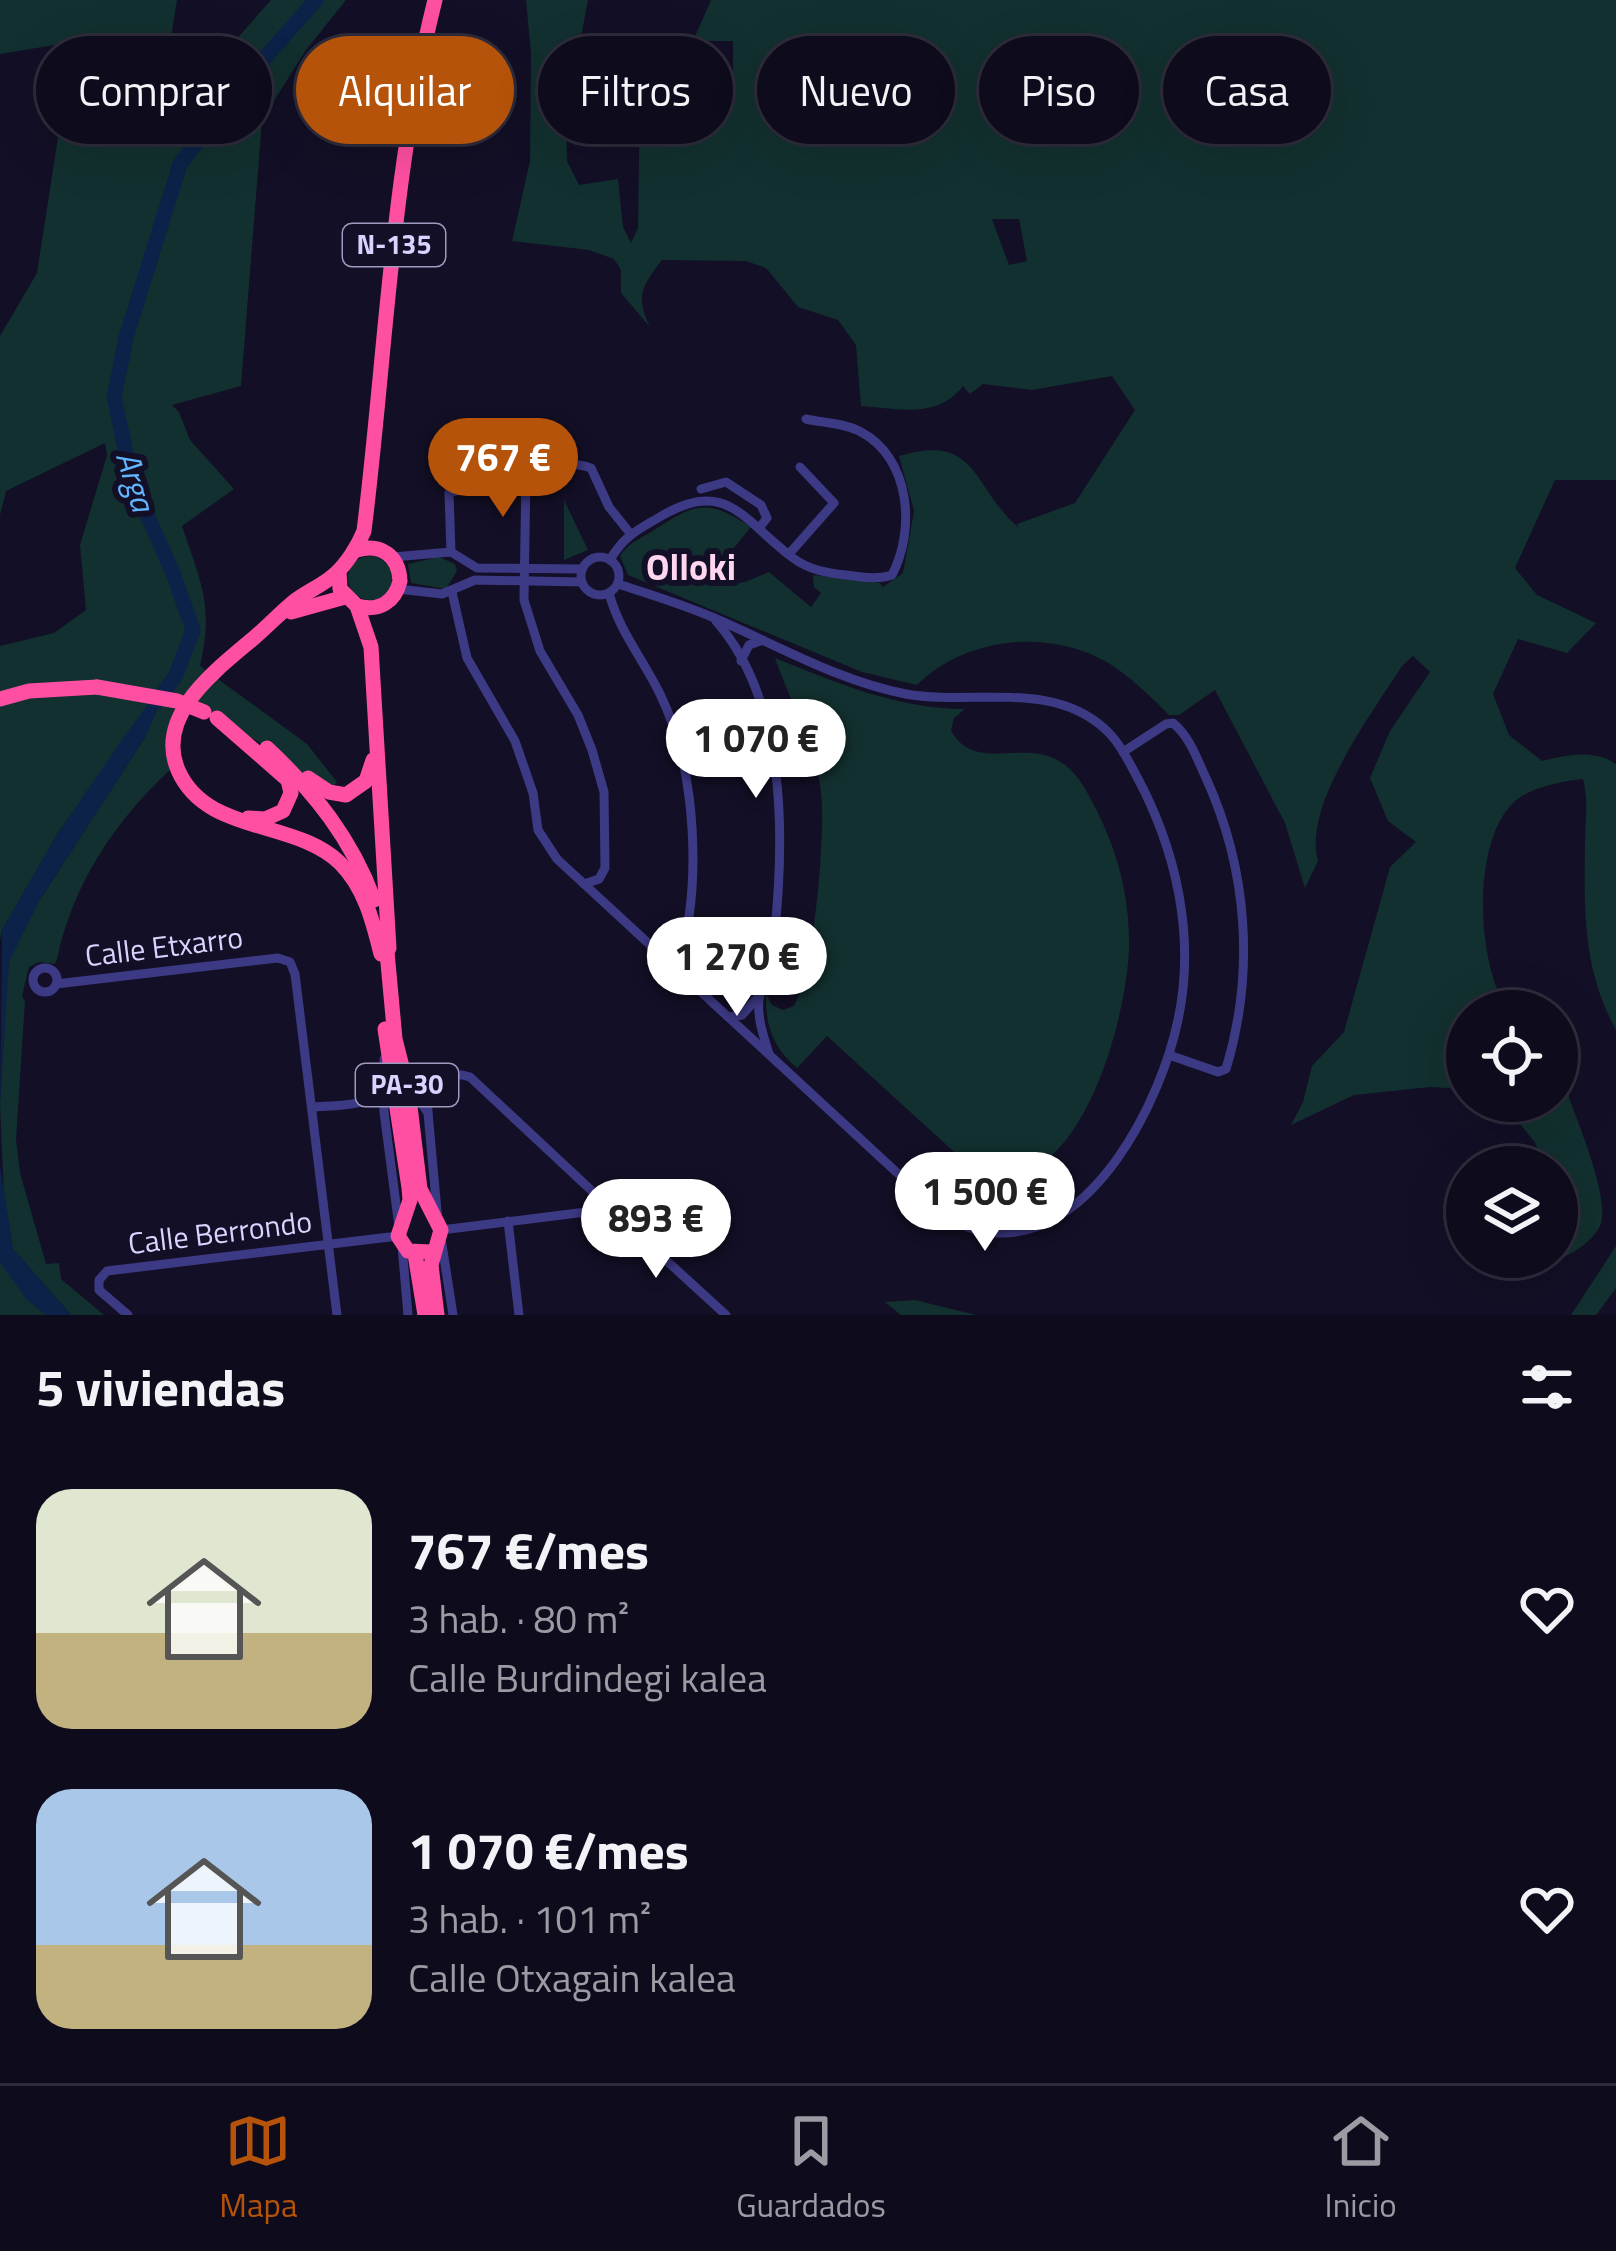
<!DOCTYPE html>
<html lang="es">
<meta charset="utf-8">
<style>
body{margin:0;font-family:"Titillium Web",sans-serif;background:#1c1929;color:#f1f3f6;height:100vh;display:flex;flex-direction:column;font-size:45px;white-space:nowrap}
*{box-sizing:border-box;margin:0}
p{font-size:39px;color:#9b9ba3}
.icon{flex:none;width:66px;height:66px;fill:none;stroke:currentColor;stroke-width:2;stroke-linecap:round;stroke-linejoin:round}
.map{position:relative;height:1315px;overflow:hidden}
.panel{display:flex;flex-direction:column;background:#0e0b1c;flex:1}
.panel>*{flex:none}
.hud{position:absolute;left:36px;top:36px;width:1545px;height:108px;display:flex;gap:24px}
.controls{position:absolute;left:1446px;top:990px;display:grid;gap:24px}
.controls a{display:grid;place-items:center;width:132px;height:132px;border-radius:50%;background:#0e0b1c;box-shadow:0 12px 48px #0002,0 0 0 3px #2e2b3b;font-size:60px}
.price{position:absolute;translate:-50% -102px;padding:0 27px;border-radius:42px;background:#fff;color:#222;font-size:39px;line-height:78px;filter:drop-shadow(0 3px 6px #0008)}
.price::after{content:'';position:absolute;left:50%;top:72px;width:36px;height:27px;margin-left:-18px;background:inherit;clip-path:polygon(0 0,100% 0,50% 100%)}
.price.current{background:#b45309;color:#fff}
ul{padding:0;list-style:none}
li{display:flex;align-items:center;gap:36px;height:300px;padding:0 36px}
li span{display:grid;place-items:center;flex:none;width:336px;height:240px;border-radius:36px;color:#555}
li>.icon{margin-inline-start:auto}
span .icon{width:144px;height:144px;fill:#fffc;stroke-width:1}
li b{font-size:51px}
h2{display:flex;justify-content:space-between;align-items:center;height:144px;padding:0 36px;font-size:51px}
.chip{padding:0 42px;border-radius:54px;background:#0e0b1c;box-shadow:0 12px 48px #0002,0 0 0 3px #2e2b3b;font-size:42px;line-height:108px}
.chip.current{background:#b45309;color:#fff}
.menu{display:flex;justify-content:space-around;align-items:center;height:168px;border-top:3px solid #2e2b3b;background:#0e0b1c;font-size:33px;color:#9b9ba3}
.menu a{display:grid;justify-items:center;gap:6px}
.menu .current{color:#b45309}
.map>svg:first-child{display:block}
.green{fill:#12302f;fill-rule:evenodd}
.water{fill:#0c2248}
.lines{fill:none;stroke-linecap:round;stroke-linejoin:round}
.river{stroke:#0c2248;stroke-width:15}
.street{stroke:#3d3a85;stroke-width:9}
.highway{stroke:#ff4fa3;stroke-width:15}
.highway-bridge{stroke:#ff4fa3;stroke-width:15}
.labels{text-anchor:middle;stroke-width:12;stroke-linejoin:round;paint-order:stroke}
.shield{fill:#130f26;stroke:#9e99be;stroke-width:3}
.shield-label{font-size:27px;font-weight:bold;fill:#d9d4ff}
.street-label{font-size:30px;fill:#d9d4ff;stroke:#130f26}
.water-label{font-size:33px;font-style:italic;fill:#62b6ff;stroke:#130f26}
.quarter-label{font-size:36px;font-weight:bold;fill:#ffd6f0;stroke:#130f26}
</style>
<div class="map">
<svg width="1616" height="1315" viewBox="0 0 1616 1315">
<rect width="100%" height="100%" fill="#130f26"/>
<g class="green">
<path d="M0,0H177L153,149L168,117L271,0H346L306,50L262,120L241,386L172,405L179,412L190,440L234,489L182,526C201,583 214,605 200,666L307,744L337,782L329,792L254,739L177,701L167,743L170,770C114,822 73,884 57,959L55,964L39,962L29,967L22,996L25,1001L16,1139L20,1173L46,1264L59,1263L61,1279L104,1315H71L13,1249L4,1197L0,1104L8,962L39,901L144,739L162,698L154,696L58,833L2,930L0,941V646L54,633L86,610L80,545L107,455L105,443L6,491L0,515V336L37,273L60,124L85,140L66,119L61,44L0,54Z"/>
<path d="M526,0H588L566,118L567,161L579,185L618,179L623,227L631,243L638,228L640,95L733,82V41H693L711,0H1616V480H1555L1515,568L1537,595L1596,623L1567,653L1518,639L1493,694L1509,735L1542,761C1567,755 1593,749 1616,764V1030C1583,969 1584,913 1585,845C1585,820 1589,803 1583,779C1562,781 1527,788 1512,804C1471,847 1477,964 1508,1011H1467V1089L1430,1087L1354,1095L1291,1125L1303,1102L1312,1066L1344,1032L1390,867L1416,842L1388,821L1370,778L1390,731L1430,672L1413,656L1402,666C1373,712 1302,806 1318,861L1305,888L1285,823L1215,690L1179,715H1169C1150,696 1129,675 1105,661C1045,628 964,638 917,685L862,672L628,575L620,556C628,543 638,540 651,532C694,504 706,497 751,527L729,554L709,570L716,586L745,582L769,572L811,607L821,593L814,587L813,575L880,583L883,587L903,573L914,511L899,456C979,432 971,487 1019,528L1017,524L1075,503L1135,410L1112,376L1032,390L983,384L970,394L963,386C938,419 898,409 861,406L856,345L838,320L798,307L766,268L746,261L662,260C642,286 635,296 650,327L621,293V270L614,259L589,250L512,241L530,161L531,54ZM992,219H1019L1027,261L1009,265Z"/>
<polygon points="564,500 588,550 564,560"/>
<circle cx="370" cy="578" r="22"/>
<polygon points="439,557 455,564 457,571 446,589 411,583 408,564"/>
<path d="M775,658C837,683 898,709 965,709L954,718L951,731C982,783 1043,719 1084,787C1111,833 1128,882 1129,936C1132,1008 1078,1215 975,1171L827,1036L797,1068C773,1048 765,1025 766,994L772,1005L783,1010L794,1006C814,973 826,832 821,792C818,759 787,692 775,658Z"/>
<path d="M1557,1078L1565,1085C1574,1115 1612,1199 1600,1226C1592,1241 1578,1250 1564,1257L1557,1255V1167H1540L1536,1144L1502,1101H1557Z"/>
<polygon points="1616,1246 1616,1288 1596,1315 1571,1315"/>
<polygon points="0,1260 28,1300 46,1315 0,1315"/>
<polygon points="915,1300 976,1315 901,1315 885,1302"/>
</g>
<g class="water">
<polygon points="167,688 144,739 39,901 9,962 0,1104 2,930 58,833 126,734 154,696"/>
<polygon points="0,1165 13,1249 71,1315 46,1315 26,1299 0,1262"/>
</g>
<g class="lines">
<polyline class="river" points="157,702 176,675 193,630 173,573 132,481 114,397 126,338 180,164 253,71 316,0"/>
<g class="street">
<polyline points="526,471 524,600 540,651 578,715 592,750 604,792 605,868 599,879 584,884"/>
<polyline points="701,489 726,482 761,505 767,518 759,528"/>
<path d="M451,552L449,493C492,481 548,454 591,468L609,507L629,532"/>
<polyline points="789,554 834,503 800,467"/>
<circle cx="600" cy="576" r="19"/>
<polyline points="393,557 451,552 477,568 582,569"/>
<path d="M610,560C623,537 636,531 658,518C727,476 742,520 793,558C809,570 827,573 846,575C862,577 878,580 892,575C916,529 910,458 861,432C845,423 823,423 806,419"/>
<polyline points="398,589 442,594 475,580 582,582"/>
<path d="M452,592L467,658L515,741L533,793L538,830L557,859L945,1217C962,1225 978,1233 997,1233C1094,1237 1161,1101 1178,1020C1196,936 1176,849 1136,775C1128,760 1119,742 1106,730C1052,679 972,706 906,694C838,681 775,644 712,617C682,604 649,594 618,584"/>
<path d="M609,593C619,631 643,659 660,694C697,770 703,888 677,970"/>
<path d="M716,621C787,702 785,838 774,939C772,960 761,981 759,1000C757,1019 764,1037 769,1054"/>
<polyline points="741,661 749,645 763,640"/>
<path d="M1123,752L1166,724L1173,723C1190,737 1197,759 1206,778C1248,870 1255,973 1226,1069L1218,1072L1169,1055"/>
<polyline points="686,949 697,985"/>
<circle cx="45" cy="980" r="12"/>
<polyline points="56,984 278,958 290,962 295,974 337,1315"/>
<polyline points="728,1017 742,1015 759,996"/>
<polyline points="384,1059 384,1112 399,1227"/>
<polyline points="412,1090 428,1113 438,1222"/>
<path d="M312,1107C335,1105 371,1108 383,1086"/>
<path d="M428,1113C426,1086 442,1068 470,1077L592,1191L596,1197L589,1209"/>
<polyline points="508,1221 519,1315"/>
<polyline points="441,1230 610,1209 726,1315"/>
<polyline points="441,1238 453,1315"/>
<polyline points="402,1246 408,1315"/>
<polyline points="128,1315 99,1290 99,1280 107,1271 398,1236"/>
</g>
<g class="highway">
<path d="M357,550C381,543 399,556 400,581C395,602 379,612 357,606"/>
<polyline points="339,572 340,589 357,606 371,647 389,948"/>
<polyline points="291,612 345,597"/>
<polyline points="0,699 29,691 97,687"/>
<polyline points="217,718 288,780 291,793 283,811 265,819 248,818"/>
<path d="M267,748C315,793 351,838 374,900"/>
<polyline points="308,778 329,792 346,795 366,781 373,760"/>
<polyline points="386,941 395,1039 408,1090 420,1189 441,1230 431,1265 437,1315"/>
<path d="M381,954C373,922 365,888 340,863C295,819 206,835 178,770C154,714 219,668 255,637C269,625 282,611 296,600C308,591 323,585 334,575C346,565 358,546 364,531C386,354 391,174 435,0"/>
<polyline points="385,1029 409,1188 410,1200 398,1236 408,1251 432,1252"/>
<polyline points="415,1254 425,1315"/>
</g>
<polyline class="highway-bridge" points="97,687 177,701 204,712"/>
</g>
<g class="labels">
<g class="shield">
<rect x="343" y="224" width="102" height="42" rx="9"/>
<rect x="356" y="1064" width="102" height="42" rx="9"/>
</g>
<g class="shield-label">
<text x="394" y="254">N-135</text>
<text x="407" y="1094">PA-30</text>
</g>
<g class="street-label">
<text transform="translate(164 947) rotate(-7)" y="10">Calle Etxarro</text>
<text transform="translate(220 1233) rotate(-7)" y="10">Calle Berrondo</text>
</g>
<g class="water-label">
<text transform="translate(136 481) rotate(73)" y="12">Arga</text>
</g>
<g class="quarter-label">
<text x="691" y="580">Olloki</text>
</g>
</g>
</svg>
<div class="controls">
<a><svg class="icon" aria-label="locate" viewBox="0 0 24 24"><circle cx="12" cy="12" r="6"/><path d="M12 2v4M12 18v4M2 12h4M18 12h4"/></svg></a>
<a><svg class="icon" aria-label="layers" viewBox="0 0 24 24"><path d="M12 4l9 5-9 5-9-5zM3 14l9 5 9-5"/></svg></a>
</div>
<b class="price current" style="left:503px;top:520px">767 €</b>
<b class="price" style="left:756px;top:801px">1 070 €</b>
<b class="price" style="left:737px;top:1019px">1 270 €</b>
<b class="price" style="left:985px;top:1254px">1 500 €</b>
<b class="price" style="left:656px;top:1281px">893 €</b>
<div class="hud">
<a class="chip">Comprar</a>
<a class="chip current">Alquilar</a>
<a class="chip">Filtros</a>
<a class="chip">Nuevo</a>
<a class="chip">Piso</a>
<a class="chip">Casa</a>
</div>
</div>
<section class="panel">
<h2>5 viviendas<svg class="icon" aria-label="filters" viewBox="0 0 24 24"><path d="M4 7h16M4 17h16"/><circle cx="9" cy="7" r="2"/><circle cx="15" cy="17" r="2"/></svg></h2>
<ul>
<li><span style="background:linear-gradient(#dfe7d0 60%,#c2b280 0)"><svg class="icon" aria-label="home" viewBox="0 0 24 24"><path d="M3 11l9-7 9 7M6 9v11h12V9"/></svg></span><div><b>767 €/mes</b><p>3 hab. · 80 m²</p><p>Calle Burdindegi kalea</p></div><svg class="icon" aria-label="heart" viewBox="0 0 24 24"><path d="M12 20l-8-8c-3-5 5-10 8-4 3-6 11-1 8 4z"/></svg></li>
<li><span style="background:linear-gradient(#a9c7e8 65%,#c2b280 0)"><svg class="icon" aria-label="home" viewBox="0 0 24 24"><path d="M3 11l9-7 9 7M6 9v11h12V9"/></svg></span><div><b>1 070 €/mes</b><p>3 hab. · 101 m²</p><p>Calle Otxagain kalea</p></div><svg class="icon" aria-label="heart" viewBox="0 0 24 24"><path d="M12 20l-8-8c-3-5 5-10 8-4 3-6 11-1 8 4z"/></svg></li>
</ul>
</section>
<nav class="menu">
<a class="current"><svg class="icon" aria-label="map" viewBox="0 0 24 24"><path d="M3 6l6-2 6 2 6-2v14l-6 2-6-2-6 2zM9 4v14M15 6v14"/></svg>Mapa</a>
<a><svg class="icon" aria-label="saved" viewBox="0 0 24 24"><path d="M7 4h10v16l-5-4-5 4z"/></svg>Guardados</a>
<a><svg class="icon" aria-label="home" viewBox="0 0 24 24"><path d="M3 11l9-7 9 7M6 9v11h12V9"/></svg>Inicio</a>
</nav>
